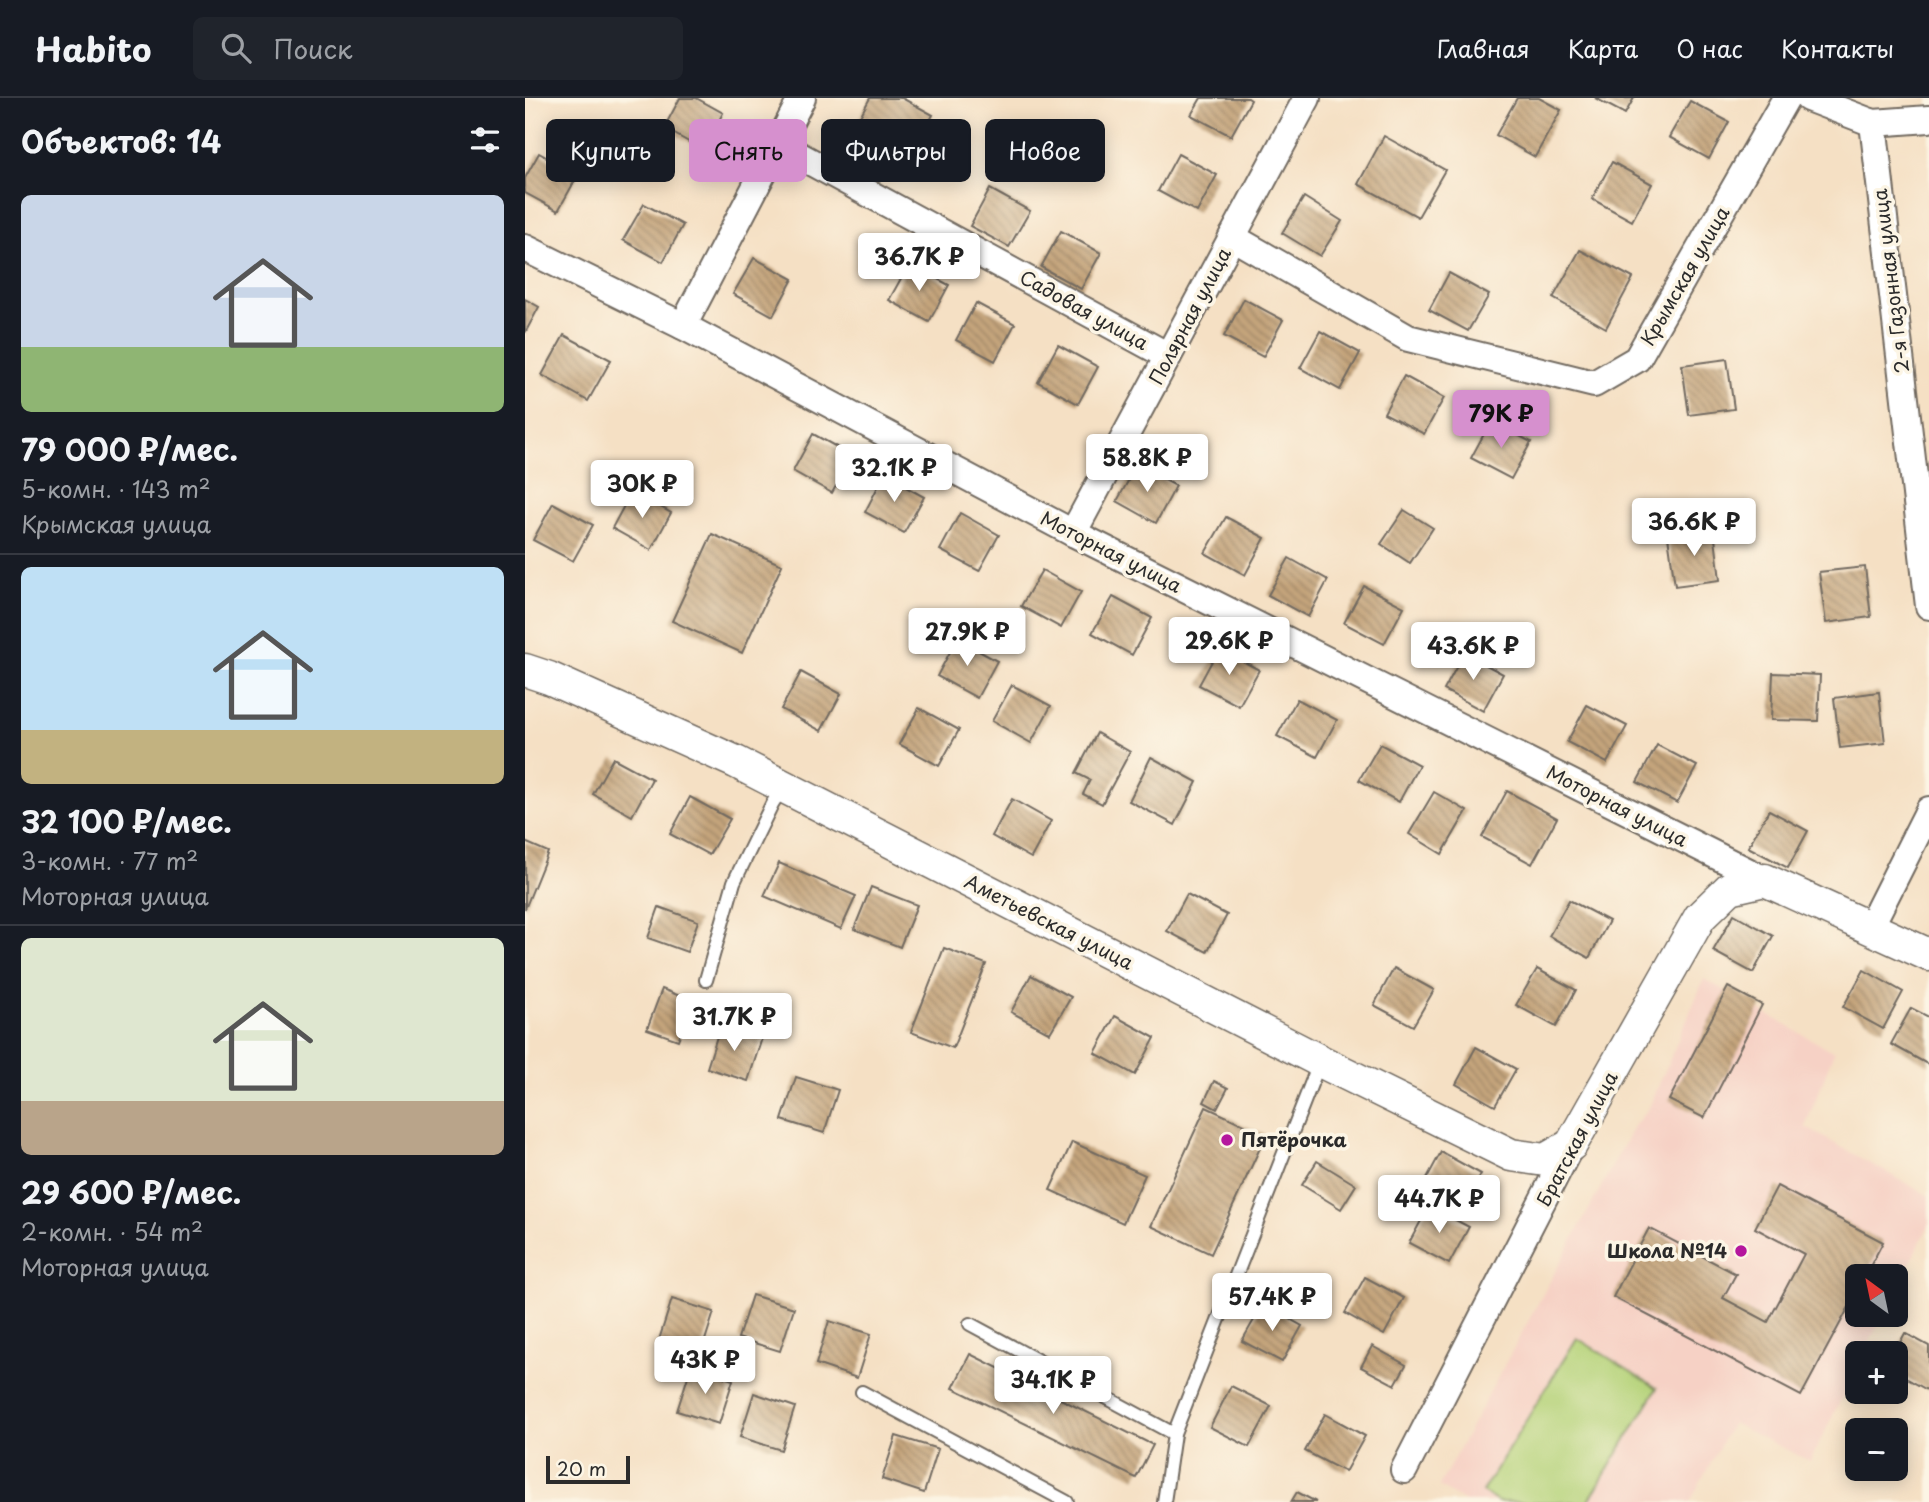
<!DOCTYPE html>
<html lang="ru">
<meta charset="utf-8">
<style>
body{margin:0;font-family:"Playpen Sans",sans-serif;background:#20242c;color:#f1f3f6;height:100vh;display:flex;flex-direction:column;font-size:26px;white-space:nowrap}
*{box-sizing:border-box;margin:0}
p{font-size:23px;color:#9ea1a6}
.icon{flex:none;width:38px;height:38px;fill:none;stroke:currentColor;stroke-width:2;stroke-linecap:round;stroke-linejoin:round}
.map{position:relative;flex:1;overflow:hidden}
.panel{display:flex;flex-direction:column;background:#171b24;width:525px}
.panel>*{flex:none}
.hud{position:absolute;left:21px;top:21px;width:665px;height:63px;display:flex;gap:14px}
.needle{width:46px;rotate:327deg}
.tools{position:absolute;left:1320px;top:1166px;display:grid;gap:14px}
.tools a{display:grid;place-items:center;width:63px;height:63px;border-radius:10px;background:#171b24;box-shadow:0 4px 18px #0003;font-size:35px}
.scale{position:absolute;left:21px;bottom:18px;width:84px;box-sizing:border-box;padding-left:7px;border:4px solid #2b2b2b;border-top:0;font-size:19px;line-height:24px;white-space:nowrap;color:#2b2b2b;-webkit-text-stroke:5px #fcf5e5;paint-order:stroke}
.price{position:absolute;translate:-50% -60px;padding:0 16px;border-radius:7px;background:#fff;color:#222;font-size:23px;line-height:46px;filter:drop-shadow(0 2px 4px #0008)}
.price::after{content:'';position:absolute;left:50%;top:42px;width:21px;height:16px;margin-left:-10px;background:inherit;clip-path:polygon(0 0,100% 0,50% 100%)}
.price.active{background:#d690ce;color:#111}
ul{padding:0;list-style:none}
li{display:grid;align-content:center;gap:14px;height:371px;padding:0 21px}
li+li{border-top:2px solid #363941}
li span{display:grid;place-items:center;height:217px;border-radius:10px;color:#555}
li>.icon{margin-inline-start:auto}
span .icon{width:126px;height:126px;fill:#fffc;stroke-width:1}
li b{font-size:30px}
h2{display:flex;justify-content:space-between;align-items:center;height:84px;padding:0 21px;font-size:30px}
.tag{padding:0 24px;border-radius:10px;background:#171b24;box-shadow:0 4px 18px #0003;font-size:24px;line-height:63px}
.tag.active{background:#d690ce;color:#111}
header{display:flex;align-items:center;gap:42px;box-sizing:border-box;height:98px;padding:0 35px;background:#171b24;border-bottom:2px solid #363941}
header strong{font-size:33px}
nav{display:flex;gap:38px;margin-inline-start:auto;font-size:24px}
.search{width:490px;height:63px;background:#20242c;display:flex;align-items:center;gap:18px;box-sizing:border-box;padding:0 24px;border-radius:10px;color:#9ea1a6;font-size:26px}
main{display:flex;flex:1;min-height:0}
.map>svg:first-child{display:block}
.built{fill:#f6d1c5}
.pitch{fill:#b6d37a;stroke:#707f52;stroke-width:2}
.building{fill:url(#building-back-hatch)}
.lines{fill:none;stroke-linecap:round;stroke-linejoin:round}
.service-casing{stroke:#726a61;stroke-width:16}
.minor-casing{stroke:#726a61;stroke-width:30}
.tertiary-casing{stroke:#726a61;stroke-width:35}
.service{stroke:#fff;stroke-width:12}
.minor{stroke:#fff;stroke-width:26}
.tertiary{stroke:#fff;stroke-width:32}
.poi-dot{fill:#b5179e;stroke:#fcf5e5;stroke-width:2.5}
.labels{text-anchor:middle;stroke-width:7;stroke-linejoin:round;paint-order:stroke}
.street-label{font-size:19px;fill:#2b2b2b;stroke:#fcf5e5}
.poi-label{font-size:19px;font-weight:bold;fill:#2b2b2b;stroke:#fcf5e5;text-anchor:start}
</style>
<header>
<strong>Habito</strong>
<div class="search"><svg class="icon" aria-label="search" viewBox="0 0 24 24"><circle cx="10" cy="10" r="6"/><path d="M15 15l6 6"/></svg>Поиск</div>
<nav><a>Главная</a><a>Карта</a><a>О нас</a><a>Контакты</a></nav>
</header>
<main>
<section class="panel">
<h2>Объектов: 14<svg class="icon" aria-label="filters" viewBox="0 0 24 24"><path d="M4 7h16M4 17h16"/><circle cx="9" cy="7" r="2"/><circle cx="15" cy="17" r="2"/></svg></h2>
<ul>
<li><span style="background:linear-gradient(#c9d6e8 70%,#8fb573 0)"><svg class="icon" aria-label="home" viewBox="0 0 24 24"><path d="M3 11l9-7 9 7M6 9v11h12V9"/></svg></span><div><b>79 000 ₽/мес.</b><p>5-комн. · 143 m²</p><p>Крымская улица</p></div></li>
<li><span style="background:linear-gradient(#bfe0f5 75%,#c2b280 0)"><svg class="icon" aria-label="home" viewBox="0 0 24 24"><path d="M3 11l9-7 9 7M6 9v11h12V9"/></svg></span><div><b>32 100 ₽/мес.</b><p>3-комн. · 77 m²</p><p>Моторная улица</p></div></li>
<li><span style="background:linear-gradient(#dfe7d0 75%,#b9a48a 0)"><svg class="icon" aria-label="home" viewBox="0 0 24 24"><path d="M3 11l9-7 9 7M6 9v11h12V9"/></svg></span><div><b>29 600 ₽/мес.</b><p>2-комн. · 54 m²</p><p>Моторная улица</p></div></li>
</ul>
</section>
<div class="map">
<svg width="1404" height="1404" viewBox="0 0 1404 1404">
<defs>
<pattern id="building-back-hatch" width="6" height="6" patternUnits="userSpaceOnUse" patternTransform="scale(1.75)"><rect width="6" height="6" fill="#c4a47c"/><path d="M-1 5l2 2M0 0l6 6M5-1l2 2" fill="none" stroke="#9f8666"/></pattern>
</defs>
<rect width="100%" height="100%" fill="#fcf5e5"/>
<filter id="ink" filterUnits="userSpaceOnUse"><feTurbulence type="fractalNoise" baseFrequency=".0143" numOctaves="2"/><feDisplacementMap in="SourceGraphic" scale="14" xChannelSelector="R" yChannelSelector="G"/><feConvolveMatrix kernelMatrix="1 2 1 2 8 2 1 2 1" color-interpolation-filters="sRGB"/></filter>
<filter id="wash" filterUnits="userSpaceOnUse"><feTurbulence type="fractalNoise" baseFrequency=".00686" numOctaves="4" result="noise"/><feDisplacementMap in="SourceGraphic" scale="28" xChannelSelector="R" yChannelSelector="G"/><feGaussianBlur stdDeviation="1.57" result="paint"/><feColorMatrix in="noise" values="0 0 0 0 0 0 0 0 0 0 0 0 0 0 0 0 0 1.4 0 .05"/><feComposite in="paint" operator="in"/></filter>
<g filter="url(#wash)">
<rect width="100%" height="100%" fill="#f5e0c4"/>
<polygon class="built" points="1179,881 1309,954 1280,1029 1404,1098 1404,1127 1370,1194 1370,1178 1332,1178 1332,1216 1359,1216 1339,1255 1332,1255 1332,1270 1285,1363 1207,1325 1165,1404 940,1404 914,1388 1109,1028 1124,1010"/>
<polygon class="pitch" points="1052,1240 1132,1290 1063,1404 973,1404 957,1394"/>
<g id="blocks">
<g class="building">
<polygon points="155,0 171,0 198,15 178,52 139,30"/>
<polygon points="345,0 377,0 408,17 374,78 319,48"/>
<polygon points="676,0 723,0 726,2 706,38 666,17"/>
<polygon points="992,0 1014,0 1036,12 1010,59 971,37"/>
<polygon points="1070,0 1109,0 1100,16"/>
<polygon points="1165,3 1204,24 1184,61 1144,39"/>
<polygon points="859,38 920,72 893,119 833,86"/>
<polygon points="14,55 53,77 33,113 0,95 0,80"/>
<polygon points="653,56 692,77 672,114 633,93"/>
<polygon points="1087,64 1127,86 1107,123 1067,101"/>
<polygon points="465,91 505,113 484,149 445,128"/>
<polygon points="779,99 817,123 795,158 757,135"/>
<polygon points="119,106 158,127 138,164 98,142"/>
<polygon points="536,133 576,155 556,191 516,169"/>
<polygon points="1055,152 1108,180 1081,230 1028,200"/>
<polygon points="229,160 268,181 248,218 208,196"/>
<polygon points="384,166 424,187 404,224 364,202"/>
<polygon points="924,175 964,197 943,233 904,212"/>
<polygon points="0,201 14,209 0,235"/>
<polygon points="719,201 758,222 738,259 699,238"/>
<polygon points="451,205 490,226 470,263 431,242"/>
<polygon points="795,233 835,255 815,292 775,270"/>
<polygon points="39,237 86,262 63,303 17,277"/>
<polygon points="533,247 573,269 553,306 513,284"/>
<polygon points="1202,261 1209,311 1164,317 1157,267"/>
<polygon points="879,278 919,300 899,336 859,315"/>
<polygon points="966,323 1006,344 986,381 946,360"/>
<polygon points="288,336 328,358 307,395 268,373"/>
<polygon points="612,367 651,388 631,425 592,403"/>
<polygon points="359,377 399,399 379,435 340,414"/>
<polygon points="107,393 146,415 126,452 87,430"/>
<polygon points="28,405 68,427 48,463 8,442"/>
<polygon points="879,412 908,430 885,465 856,446"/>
<polygon points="435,415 474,437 454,473 415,452"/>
<polygon points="701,419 740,440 720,477 680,455"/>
<polygon points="1189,432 1195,482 1150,488 1143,438"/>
<polygon points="187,436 257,467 217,555 147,523"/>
<polygon points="764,460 803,482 783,519 743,497"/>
<polygon points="1340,469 1346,519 1301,525 1294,474"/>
<polygon points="517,472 556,494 536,530 496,508"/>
<polygon points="839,488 879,509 859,546 819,525"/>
<polygon points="588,499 627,520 607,557 567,535"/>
<polygon points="432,541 472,563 452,600 412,578"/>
<polygon points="694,550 734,572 714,608 674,587"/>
<polygon points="939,555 978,576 958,613 919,592"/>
<polygon points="276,574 316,596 296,633 256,611"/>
<polygon points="1248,575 1295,577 1293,623 1246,622"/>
<polygon points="487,587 526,608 506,645 467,623"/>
<polygon points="1354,594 1360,645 1315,650 1309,600"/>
<polygon points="772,601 812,622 792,659 752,638"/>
<polygon points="1062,607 1102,628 1082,665 1042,644"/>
<polygon points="394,610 434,632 414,668 374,646"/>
<polygon points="572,635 605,654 577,706 558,696 565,682 551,675"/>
<polygon points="855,646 894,667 874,704 834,682"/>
<polygon points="1132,647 1172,668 1152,705 1112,684"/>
<polygon points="626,659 672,684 650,727 604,703"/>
<polygon points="88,660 127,681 107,718 68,696"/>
<polygon points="982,693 1032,720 1007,766 957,739"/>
<polygon points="909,694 942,713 917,756 884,736"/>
<polygon points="165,699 205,721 184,757 145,736"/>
<polygon points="487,701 526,723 506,760 467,738"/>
<polygon points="1244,712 1283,733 1263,770 1223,749"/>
<polygon points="0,744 23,754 0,811"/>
<polygon points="254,765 331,798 316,831 239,798"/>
<polygon points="346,789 392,807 375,849 329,831"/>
<polygon points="662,796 702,817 682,854 642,833"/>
<polygon points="1044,802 1084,823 1064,860 1024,838"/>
<polygon points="134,809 173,823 162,854 123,840"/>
<polygon points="1209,816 1248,838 1228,875 1188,853"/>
<polygon points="419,850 461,866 428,950 386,934"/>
<polygon points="869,870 909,892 888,928 849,907"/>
<polygon points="1012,871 1051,892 1031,929 991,907"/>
<polygon points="1339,872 1378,894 1358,931 1318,909"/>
<polygon points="506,877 546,899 525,935 486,914"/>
<polygon points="1203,889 1237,907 1179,1020 1144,1002"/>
<polygon points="137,891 168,903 153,942 122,931"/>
<polygon points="1386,910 1404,919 1404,967 1366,946"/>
<polygon points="590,918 630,940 610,977 570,955"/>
<polygon points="196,926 237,940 223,983 182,970"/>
<polygon points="951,949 991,971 970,1008 931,986"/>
<polygon points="271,979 313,992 299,1035 257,1022"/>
<polygon points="689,983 703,990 692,1011 679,1004"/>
<polygon points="681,1009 741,1037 686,1156 626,1128"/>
<polygon points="547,1044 620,1077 598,1125 525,1092"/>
<polygon points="916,1054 956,1076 936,1112 896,1091"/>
<polygon points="792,1063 831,1087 816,1111 777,1087"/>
<polygon points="1252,1088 1358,1144 1340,1178 1332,1178 1332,1194 1276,1298 1088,1199 1124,1130 1211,1176 1198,1200 1243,1224 1279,1156 1230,1130"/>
<polygon points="904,1108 944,1129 924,1166 884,1145"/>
<polygon points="840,1179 879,1200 859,1237 820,1215"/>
<polygon points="227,1197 269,1210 255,1253 213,1240"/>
<polygon points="147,1201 189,1214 175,1258 133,1245"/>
<polygon points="738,1206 777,1228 757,1264 717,1243"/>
<polygon points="304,1223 346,1236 332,1280 291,1266"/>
<polygon points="1380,1235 1404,1248 1404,1293 1370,1274 1370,1254"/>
<polygon points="847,1248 881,1267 870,1287 836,1269"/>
<polygon points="445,1256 628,1347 611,1380 428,1290"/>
<polygon points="166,1269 208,1282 194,1326 152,1313"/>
<polygon points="706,1288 746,1308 724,1349 685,1329"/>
<polygon points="229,1295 270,1309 256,1352 215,1339"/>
<polygon points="800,1316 840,1338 820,1374 780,1353"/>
<polygon points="371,1338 413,1351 399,1395 357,1381"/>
<polygon points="772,1394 791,1404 766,1404"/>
</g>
</g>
</g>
<g filter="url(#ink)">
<use href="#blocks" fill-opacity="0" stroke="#726a61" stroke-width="2"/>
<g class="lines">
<g class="service-casing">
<g id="service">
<polyline points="181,882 209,784 247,706 258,689"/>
<polyline points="445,1226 649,1336"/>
<polyline points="337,1294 542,1404"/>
<polyline points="639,1404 649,1336 795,963"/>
</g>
</g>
<g class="minor-casing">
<g id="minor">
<polyline points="1283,0 1348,25 1404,21"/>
<polyline points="1348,25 1404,508"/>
<polyline points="253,46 643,258"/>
<polyline points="707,139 883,240 1069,286 1112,261 1261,0"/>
<polyline points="0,150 158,228 548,435 1240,782"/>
<polyline points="158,228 277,0"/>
<polyline points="548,435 782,0"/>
<polyline points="1345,829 1404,712"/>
<polyline points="879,1372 1046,1047"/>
</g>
</g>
<g class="tertiary-casing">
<polyline id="tertiary" points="0,572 24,580 211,664 795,963 986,1057 1020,1062 1046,1047 1175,819 1205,790 1240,782 1404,857"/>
</g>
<use href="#service" class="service"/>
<use href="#minor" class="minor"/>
<use href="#tertiary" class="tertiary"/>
</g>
</g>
<g class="poi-dot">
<circle cx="702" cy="1042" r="7"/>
<circle cx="1216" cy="1153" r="7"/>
</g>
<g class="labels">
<g class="street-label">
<text transform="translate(1160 178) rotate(-60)" y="7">Крымская улица</text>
<text transform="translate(1366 183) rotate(-97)" y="7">2-я Газонная улица</text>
<text transform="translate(559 212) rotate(29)" y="7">Садовая улица</text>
<text transform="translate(665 218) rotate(-62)" y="7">Полярная улица</text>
<text transform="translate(586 454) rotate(27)" y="7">Моторная улица</text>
<text transform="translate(1092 708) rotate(27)" y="7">Моторная улица</text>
<text transform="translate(524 824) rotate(27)" y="7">Аметьевская улица</text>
<text transform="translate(1052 1041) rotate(-62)" y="7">Братская улица</text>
</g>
<g class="poi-label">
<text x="716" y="1049">Пятёрочка</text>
<text x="1202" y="1160" text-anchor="end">Школа №14</text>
</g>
</g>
</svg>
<div class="tools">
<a><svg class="needle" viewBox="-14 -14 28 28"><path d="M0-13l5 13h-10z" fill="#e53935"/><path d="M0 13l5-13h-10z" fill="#9ea1a6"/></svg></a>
<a>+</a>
<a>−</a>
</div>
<div class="scale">20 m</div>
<b class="price" style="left:394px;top:195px">36.7K ₽</b>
<b class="price active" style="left:976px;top:352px">79K ₽</b>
<b class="price" style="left:622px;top:396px">58.8K ₽</b>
<b class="price" style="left:369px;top:406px">32.1K ₽</b>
<b class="price" style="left:117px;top:422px">30K ₽</b>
<b class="price" style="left:1169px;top:460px">36.6K ₽</b>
<b class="price" style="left:442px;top:570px">27.9K ₽</b>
<b class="price" style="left:704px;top:579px">29.6K ₽</b>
<b class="price" style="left:948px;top:584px">43.6K ₽</b>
<b class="price" style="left:209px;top:955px">31.7K ₽</b>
<b class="price" style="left:914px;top:1137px">44.7K ₽</b>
<b class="price" style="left:747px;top:1235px">57.4K ₽</b>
<b class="price" style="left:180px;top:1298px">43K ₽</b>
<b class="price" style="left:528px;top:1318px">34.1K ₽</b>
<div class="hud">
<a class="tag">Купить</a>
<a class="tag active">Снять</a>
<a class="tag">Фильтры</a>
<a class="tag">Новое</a>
</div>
</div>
</main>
